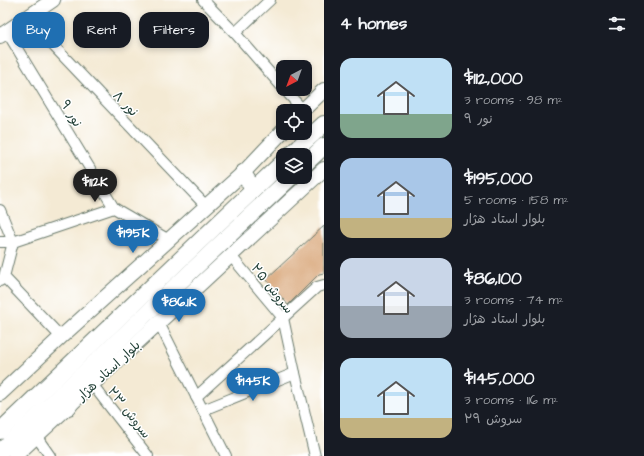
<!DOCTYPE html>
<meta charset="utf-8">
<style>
body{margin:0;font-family:"Architects Daughter","Playpen Sans Arabic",sans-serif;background:#20242c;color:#f1f3f6;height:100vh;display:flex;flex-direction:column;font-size:15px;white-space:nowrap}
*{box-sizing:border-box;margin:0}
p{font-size:13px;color:#9ea1a6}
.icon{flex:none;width:22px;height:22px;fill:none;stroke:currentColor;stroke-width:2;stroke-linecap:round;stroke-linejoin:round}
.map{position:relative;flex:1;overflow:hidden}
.details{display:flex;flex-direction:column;background:#171b24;width:320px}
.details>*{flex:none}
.guide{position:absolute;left:12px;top:12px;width:252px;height:36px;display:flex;gap:8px}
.needle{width:26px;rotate:221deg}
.buttons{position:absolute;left:276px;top:60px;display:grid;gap:8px}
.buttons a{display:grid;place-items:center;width:36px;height:36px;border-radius:8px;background:#171b24;box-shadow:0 2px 6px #0003;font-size:20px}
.price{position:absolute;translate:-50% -34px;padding:0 9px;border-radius:14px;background:#1f6fb2;color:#fff;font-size:13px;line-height:26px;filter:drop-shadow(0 1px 2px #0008)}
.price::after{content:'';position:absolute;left:50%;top:24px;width:12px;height:9px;margin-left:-6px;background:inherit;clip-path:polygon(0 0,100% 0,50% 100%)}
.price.on{background:#222;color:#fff}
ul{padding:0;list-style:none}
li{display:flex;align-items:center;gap:12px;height:100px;padding:0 16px}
li span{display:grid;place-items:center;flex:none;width:112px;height:80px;border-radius:12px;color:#555}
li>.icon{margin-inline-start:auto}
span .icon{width:48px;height:48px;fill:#fffc;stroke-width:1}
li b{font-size:17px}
h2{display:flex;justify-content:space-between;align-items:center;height:48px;padding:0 16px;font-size:17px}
.chip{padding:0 14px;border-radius:12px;background:#171b24;box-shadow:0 2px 6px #0003;font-size:14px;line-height:36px}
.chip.on{background:#1f6fb2;color:#fff}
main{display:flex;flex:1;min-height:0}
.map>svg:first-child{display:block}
.building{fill:#d8a577}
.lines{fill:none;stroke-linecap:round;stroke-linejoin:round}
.street-casing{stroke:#6a7a6c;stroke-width:12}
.secondary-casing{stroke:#6a7a6c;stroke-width:16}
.primary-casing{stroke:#6a7a6c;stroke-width:18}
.street{stroke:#fff;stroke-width:10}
.secondary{stroke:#fff;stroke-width:14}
.primary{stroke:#fff;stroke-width:16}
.labels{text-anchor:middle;stroke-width:3;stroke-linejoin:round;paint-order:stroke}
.street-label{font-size:13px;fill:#1f3d34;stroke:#fff}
</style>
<main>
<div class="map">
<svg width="324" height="456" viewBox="0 0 324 456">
<rect width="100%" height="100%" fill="#fff"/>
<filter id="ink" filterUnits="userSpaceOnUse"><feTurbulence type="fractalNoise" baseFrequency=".025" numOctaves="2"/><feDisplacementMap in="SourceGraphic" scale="8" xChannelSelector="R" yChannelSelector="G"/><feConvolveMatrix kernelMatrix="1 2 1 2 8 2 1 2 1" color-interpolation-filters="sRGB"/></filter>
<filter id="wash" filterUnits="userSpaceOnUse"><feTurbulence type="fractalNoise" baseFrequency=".012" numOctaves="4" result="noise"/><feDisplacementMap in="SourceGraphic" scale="16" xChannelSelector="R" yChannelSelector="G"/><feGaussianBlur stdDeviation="0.9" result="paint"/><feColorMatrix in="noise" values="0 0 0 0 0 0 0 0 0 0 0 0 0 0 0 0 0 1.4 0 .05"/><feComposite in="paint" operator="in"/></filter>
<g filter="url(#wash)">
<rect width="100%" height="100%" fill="#f4ead4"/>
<g id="blocks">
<polygon class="building" points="324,226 324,273 319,274 288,305 266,279"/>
</g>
</g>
<g filter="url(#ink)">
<use href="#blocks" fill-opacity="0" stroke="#6a7a6c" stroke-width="1"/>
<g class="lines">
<g class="street-casing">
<g id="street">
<polyline points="203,0 235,33 283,88"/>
<polyline points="27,18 206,206"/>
<polyline points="7,32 114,208"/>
<polyline points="235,33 270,0"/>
<polyline points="284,89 303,110"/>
<polyline points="0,210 13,242"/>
<polyline points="0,242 13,242 114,208 169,240"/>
<polyline points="231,256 283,318 295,373 315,456"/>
<polyline points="4,277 61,337"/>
<polyline points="0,281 4,277 13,242"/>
<polyline points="159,323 226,456"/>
<polyline points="92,384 148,456"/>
<polyline points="196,397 317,287 324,285"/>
<polyline points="203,410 295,373"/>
<polyline points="36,436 50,456"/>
</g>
</g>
<g class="secondary-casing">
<g id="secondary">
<polyline points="0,36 53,0"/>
<polyline points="302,111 324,90"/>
<polyline points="0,394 61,337 243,173 283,131"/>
<path d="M15,456C118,361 221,265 324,169"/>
</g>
</g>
<g class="primary-casing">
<g id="primary">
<polyline points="290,155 324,124"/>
<polyline points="305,164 324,146"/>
<polyline points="243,173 253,189"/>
<polyline points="68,407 87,378"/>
<polyline points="0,431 283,162"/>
<polyline points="0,452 291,177"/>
</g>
</g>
<use href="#street" class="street"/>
<use href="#secondary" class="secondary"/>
<use href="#primary" class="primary"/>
</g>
</g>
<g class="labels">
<g class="street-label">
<text transform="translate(126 103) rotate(46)" y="5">نور ۸</text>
<text transform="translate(72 113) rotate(59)" y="5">نور ۹</text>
<text transform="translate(273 288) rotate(52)" y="5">سروش ۲۵</text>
<text transform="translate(108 370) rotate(-43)" y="5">بلوار استاد هژار</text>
<text transform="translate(130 412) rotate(52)" y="5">سروش ۲۳</text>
</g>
</g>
</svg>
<div class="buttons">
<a><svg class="needle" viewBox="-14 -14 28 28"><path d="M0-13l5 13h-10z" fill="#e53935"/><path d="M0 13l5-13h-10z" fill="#9ea1a6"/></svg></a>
<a><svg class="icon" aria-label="locate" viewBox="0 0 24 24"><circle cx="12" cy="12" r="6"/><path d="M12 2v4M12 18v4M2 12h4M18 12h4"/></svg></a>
<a><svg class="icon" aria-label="layers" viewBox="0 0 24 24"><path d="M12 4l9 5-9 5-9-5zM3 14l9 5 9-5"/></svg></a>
</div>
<b class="price on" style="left:95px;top:203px">$112K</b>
<b class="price" style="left:133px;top:254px">$195K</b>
<b class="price" style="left:179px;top:323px">$86.1K</b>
<b class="price" style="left:253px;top:402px">$145K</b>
<div class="guide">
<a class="chip on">Buy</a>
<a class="chip">Rent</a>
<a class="chip">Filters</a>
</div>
</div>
<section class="details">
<h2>4 homes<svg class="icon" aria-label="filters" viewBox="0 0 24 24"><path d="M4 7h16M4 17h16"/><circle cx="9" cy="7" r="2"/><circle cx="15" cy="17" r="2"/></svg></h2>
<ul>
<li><span style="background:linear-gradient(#bfe0f5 70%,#7fa58c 0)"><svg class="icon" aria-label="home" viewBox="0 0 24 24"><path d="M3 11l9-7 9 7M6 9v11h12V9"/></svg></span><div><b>$112,000</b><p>3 rooms · 98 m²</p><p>نور ۹</p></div></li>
<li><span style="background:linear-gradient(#a9c7e8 75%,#c2b280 0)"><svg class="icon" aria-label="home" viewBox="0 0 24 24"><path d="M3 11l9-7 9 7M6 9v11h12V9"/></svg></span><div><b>$195,000</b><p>5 rooms · 158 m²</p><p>بلوار استاد هژار</p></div></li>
<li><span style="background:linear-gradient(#c9d6e8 60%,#9aa5b1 0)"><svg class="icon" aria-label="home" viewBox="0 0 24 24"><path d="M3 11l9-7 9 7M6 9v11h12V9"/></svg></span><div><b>$86,100</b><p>3 rooms · 74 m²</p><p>بلوار استاد هژار</p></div></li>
<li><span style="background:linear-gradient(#bfe0f5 75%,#c2b280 0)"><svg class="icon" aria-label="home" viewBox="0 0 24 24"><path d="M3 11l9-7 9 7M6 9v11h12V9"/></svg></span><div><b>$145,000</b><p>3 rooms · 116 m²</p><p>سروش ۲۹</p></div></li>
</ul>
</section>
</main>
